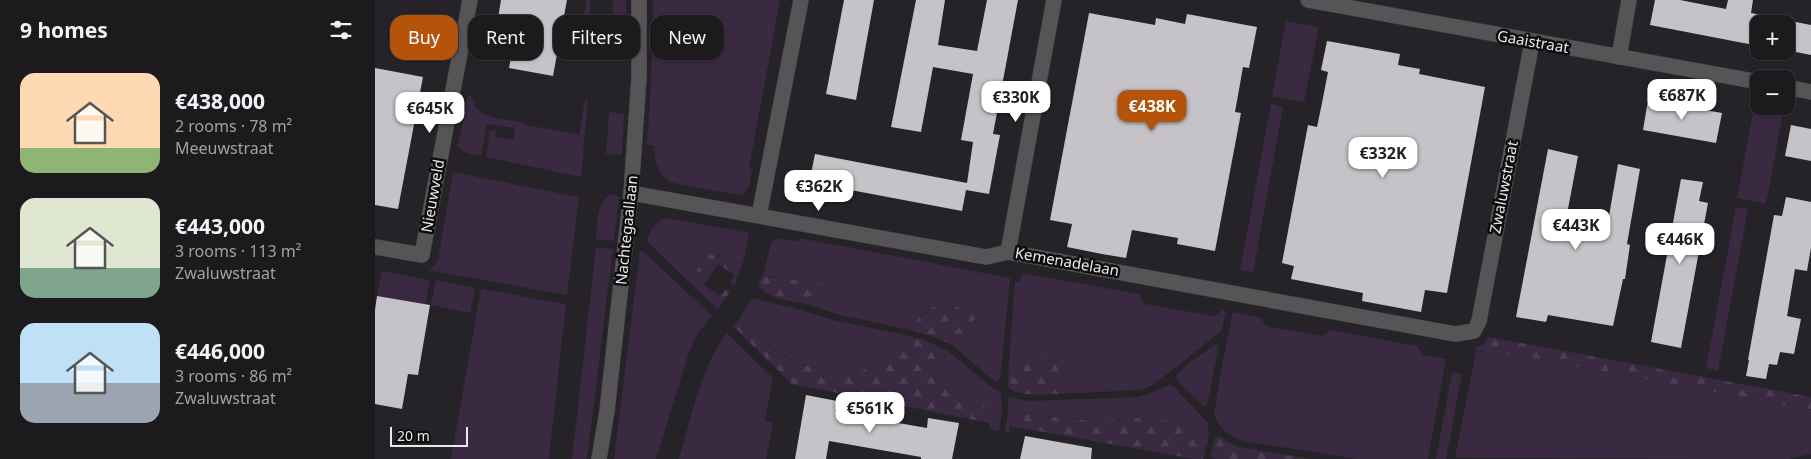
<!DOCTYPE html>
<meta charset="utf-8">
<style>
body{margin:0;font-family:"Noto Sans",sans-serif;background:#29272a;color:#f1f3f6;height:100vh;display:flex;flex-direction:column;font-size:19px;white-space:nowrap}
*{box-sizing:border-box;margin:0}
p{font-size:16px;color:#a0a1a4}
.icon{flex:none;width:28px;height:28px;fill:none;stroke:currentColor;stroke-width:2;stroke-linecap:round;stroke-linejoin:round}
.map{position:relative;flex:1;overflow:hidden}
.panel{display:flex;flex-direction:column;background:#1c1a1d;width:375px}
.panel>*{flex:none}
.banner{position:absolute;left:15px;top:15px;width:475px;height:45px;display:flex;gap:10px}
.fabs{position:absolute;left:1375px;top:15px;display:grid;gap:10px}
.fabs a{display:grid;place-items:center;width:45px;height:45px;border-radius:10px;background:#1c1a1d;box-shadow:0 1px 4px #0004,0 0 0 1px #3a383b;font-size:25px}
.scale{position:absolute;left:15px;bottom:12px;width:78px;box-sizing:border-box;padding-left:5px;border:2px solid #e9e8ea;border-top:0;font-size:14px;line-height:18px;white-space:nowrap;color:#e9e8ea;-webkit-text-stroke:4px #0e0d0e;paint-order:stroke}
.price{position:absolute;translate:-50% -42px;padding:0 11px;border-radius:10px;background:#fff;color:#222;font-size:16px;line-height:32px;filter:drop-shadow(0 1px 2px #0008)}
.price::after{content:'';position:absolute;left:50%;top:30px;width:15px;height:11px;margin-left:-8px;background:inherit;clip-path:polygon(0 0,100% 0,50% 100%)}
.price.active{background:#b45309;color:#fff}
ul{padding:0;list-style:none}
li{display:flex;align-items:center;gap:15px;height:125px;padding:0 20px}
li span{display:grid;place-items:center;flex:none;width:140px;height:100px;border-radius:15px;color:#555}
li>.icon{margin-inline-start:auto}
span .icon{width:60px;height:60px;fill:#fffc;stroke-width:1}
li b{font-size:21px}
h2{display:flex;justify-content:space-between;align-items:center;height:60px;padding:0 20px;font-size:21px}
.chip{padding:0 18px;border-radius:15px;background:#1c1a1d;box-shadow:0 1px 4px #0004,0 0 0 1px #3a383b;font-size:18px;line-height:45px}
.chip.active{background:#b45309;color:#fff}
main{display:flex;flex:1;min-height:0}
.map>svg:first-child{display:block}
.grass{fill:#392941}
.forest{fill:url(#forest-firs)}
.building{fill:#c5c3c7}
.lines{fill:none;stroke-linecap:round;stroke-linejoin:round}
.minor-casing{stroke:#434244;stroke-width:16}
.minor{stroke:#575458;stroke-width:15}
.labels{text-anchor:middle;stroke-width:5;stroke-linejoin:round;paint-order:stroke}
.street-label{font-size:15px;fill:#e9e8ea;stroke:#0e0d0e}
</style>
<main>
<section class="panel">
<h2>9 homes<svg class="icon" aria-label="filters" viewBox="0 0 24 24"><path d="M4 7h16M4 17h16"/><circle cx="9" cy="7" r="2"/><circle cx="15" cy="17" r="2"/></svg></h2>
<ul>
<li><span style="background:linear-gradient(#ffd9b3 75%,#8fb573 0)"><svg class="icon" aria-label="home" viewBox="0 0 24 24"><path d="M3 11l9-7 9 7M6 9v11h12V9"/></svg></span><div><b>€438,000</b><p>2 rooms · 78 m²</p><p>Meeuwstraat</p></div></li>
<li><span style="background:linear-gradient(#dfe7d0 70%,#7fa58c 0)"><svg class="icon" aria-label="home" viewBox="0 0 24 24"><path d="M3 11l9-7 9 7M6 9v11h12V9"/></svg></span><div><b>€443,000</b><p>3 rooms · 113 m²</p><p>Zwaluwstraat</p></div></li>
<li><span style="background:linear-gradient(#bfe0f5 60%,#9aa5b1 0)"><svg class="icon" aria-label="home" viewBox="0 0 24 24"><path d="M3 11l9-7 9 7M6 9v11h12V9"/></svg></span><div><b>€446,000</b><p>3 rooms · 86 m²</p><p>Zwaluwstraat</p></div></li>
</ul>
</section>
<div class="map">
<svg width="1436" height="459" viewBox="0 0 1436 459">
<defs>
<pattern id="forest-firs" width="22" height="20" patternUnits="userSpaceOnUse" patternTransform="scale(1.25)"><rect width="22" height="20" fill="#392941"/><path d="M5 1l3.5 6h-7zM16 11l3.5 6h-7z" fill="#4c3e53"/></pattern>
</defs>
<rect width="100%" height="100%" fill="#252327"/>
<g class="grass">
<path d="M211,0H215L214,61C207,51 202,19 211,10Z"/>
<polygon points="238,0 251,0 252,37 237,37"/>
<path d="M278,0H405L374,168L377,169L375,185L368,194L363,195L298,183C283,176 280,162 279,146L272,144L276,84Z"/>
<polygon points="911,21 944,27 929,102 897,96"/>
<path d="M93,95L96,96C102,120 126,118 147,122V124L204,135L210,99L213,100L206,177L111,157L115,131H121L120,137L138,140L140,128L112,124L106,156L89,152L83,146Z"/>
<polygon points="896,104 908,107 878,272 865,270"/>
<polygon points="1379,108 1408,113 1391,204 1362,198"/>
<polygon points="234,112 249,114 247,155 231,154"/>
<polygon points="78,172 204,197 192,295 53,270 58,267 63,260"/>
<path d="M238,194L244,197L239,241L221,239C223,224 220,200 238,194Z"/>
<polygon points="1361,207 1373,209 1343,371 1331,368"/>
<path d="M293,218L374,233L369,259L333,254L314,282L272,241C275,230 281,220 293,218Z"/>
<polygon points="401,238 423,242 424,238 635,278 625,379 620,382 577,345 584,338 599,316 593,311 575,304 548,313 534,330 465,315 440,307 448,287 402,277 388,276 396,243"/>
<polygon points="221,247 238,249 212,459 197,459"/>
<polygon points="265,251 269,252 337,316 323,333 314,352 281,459 239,459"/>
<polygon points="7,271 55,280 50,305 2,296"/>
<polygon points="647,273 764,294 770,304 839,316 848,310 851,311 847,330 844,333 778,385 765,390 683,394 688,371 672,358 634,361 640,282 645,282"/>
<polygon points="61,280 100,288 95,313 56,305"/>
<polygon points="106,289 191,304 174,459 76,459"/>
<path d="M377,298L423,309L458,320L530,335C516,348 501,368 482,372C475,373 465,372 459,371C416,367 394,347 364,319Z"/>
<path d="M858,312L885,317L891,326L947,336L956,330L1042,346L1048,355L1071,359L1053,459H981L868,441C856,438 843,427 839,415L845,376Z"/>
<path d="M352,333L398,378L390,421L398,422L391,459H304C316,420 326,365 352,333Z"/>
<path d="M841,344L844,347L832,404L829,407L803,382C802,379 801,377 803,374C807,367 834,349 841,344Z"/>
<path d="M573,351L614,385L626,393L627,413L624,431L615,429L614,412C608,407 602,401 595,397C588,393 580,391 574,386C562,377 565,361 573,351Z"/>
<polygon points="1101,351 1135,354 1436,410 1436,454 1414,459 1080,458"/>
<polygon points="1077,372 1087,374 1071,459 1061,459"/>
<path d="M794,385L799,387L833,423L834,437L831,449C829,446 828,442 826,439C815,421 770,417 751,418C742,419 733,422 725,421C694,419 664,415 633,411V397L654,401L763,397L773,394Z"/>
</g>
<g class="forest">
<polygon points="333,254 369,259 359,286 355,283 360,275 343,264 329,285 346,296 351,289 355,292 343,309 314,282"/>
<path d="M387,276L446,283L449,287L440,307C421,299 398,303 383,286Z"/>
<path d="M566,304C579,304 589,309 600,316C598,327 585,337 577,345L560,337L534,330C544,318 551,308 566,304Z"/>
<path d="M364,319C394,348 415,367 459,371C465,372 475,373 482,372C501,368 516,348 530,335L549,340L573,351C568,357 566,361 566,369C566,395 602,392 613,411C615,414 615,419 615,423L417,384L358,326Z"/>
<polygon points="1114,337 1436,397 1436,410 1135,354 1101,351 1101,347 1107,345"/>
<path d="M672,358C675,359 682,359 685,360C692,364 685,387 683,394C671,394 639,398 633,386L634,361Z"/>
<path d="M633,411C664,415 695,420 726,421C735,421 744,419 752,418C774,417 825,421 830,448C831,451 829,455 828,459H819L635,426L634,433L630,432Z"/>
<polygon points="844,435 854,443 864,447 936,459 843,459 835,457 840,438"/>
</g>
<g class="building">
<polygon points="126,0 192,0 178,76 134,68 137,52 118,48"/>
<polygon points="469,0 499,0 481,100 451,94"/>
<polygon points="541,0 570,0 563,45 602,51 612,0 643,0 618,134 625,135 614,194 591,190 587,211 449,185 450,182 435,179 440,154 592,183 598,142 586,140 598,74 558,67 546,132 516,127"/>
<polygon points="1280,0 1305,0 1351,9 1353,0 1378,0 1376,13 1436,25 1436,55 1411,50 1411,24 1384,24 1384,46 1275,25"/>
<polygon points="714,13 780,25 781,18 810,24 812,14 882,27 874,68 868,67 860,112 866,113 840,251 802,244 803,238 757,230 751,258 727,254 692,247 697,224 675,220"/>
<polygon points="952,41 1025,54 1023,65 1045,69 1044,74 1110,87 1072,293 1050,290 1046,312 987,301 988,293 916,279 919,266 907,263 933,125 942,127 947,103 953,72 946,70"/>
<polygon points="0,68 48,77 23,209 0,205"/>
<polygon points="1273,100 1347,113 1341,143 1268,130"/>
<polygon points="1416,125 1436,129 1436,161 1410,156"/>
<polygon points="1173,149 1203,156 1189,230 1230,239 1243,164 1265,169 1252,244 1255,245 1250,279 1248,279 1238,326 1173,315 1171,322 1141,317"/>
<polygon points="1306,179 1328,182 1324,201 1333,203 1306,348 1276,342"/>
<polygon points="1411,197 1436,202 1436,248 1432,271 1420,269 1412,316 1426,319 1419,354 1405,352 1402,365 1394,364 1391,379 1371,376 1374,360 1373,360 1399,215 1407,216"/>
<polygon points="2,296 55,305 43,375 33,374 27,409 0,404 0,310"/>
<polygon points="431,395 462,401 460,412 552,428 553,418 584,423 577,459 546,459 546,457 454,441 451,459 420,459"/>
<polygon points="650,436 717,448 716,459 645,459"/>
</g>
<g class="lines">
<g class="minor-casing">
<g id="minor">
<polyline points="933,0 1384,82"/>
<polyline points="1244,57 1254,0"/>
<polyline points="1411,87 1436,92"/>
<polyline points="256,193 611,257 633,252 1080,334 1099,331 1104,321 1157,42"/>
<polyline points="384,216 426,0"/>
<polyline points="0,247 47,255 95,0"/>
<polyline points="633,252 679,0"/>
<polyline points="224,459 232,411 256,193 264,77 264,0"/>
</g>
</g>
<use href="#minor" class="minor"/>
</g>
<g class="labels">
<g class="street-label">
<text transform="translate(1158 42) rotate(10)" y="5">Gaaistraat</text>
<text transform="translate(1129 187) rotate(-79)" y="5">Zwaluwstraat</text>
<text transform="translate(58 196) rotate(-80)" y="5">Nieuwveld</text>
<text transform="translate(252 230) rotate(-84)" y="5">Nachtegaallaan</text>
<text transform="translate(692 262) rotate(10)" y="5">Kemenadelaan</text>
</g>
</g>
</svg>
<div class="fabs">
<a>+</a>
<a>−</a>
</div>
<div class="scale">20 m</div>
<b class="price" style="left:1307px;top:121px">€687K</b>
<b class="price" style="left:641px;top:123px">€330K</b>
<b class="price active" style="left:777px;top:132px">€438K</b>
<b class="price" style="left:55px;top:134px">€645K</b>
<b class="price" style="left:1008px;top:179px">€332K</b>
<b class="price" style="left:444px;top:212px">€362K</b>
<b class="price" style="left:1201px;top:251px">€443K</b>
<b class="price" style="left:1305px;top:265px">€446K</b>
<b class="price" style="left:495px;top:434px">€561K</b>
<div class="banner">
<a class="chip active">Buy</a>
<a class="chip">Rent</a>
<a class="chip">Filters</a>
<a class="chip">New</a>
</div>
</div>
</main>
